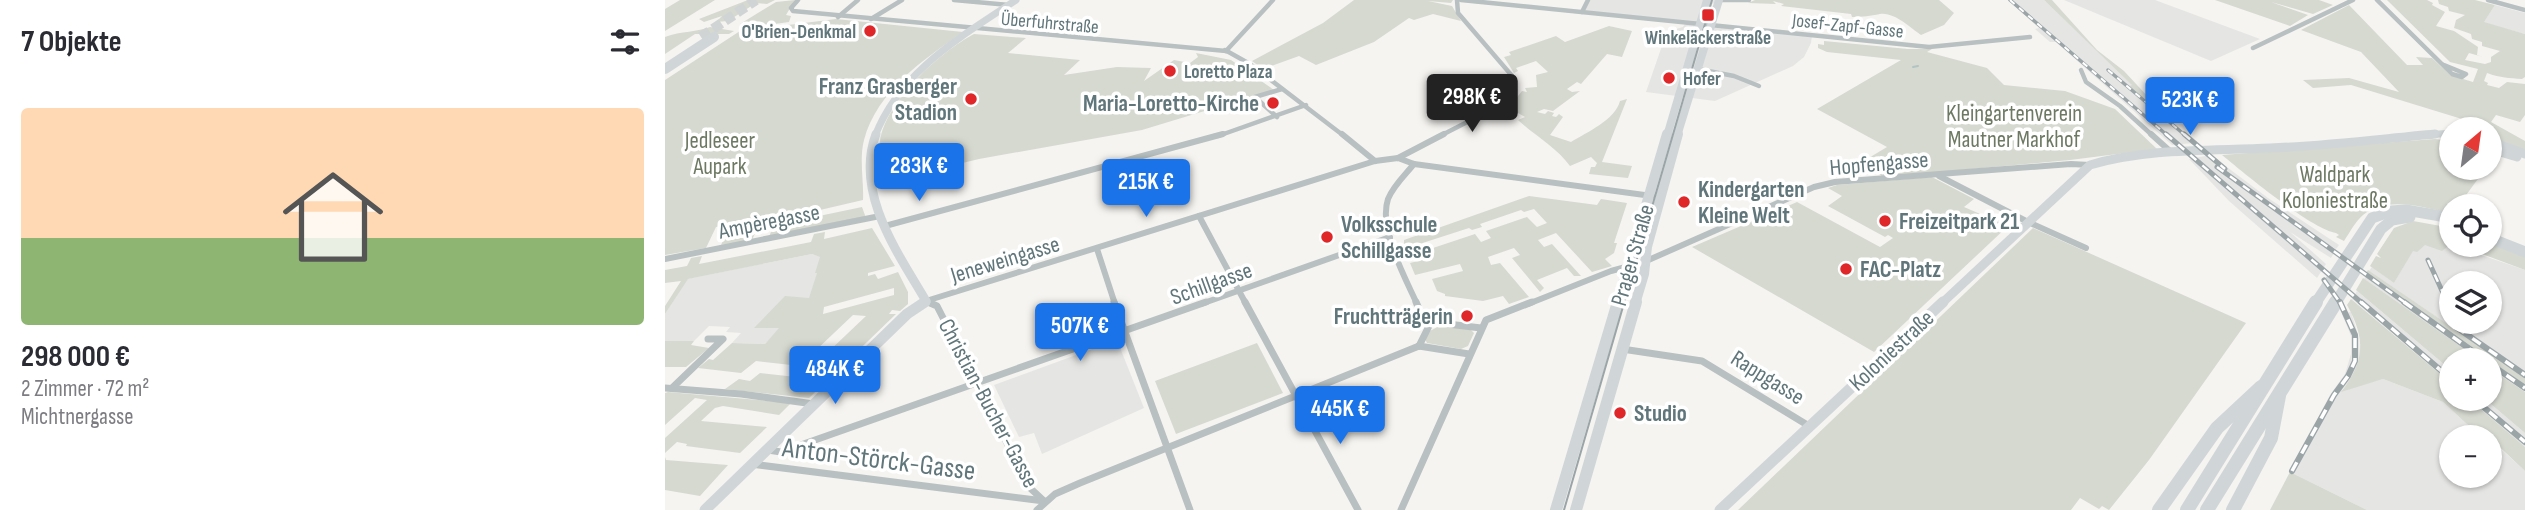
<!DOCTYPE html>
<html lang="de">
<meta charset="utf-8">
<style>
body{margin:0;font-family:"Sofia Sans Condensed",sans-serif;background:#f7f7f7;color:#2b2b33;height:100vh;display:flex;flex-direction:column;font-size:26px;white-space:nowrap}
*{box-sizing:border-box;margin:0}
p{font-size:23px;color:#7c7c81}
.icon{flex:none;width:38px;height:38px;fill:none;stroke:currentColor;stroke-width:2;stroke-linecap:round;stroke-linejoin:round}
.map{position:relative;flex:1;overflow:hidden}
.drawer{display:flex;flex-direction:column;background:#fff;width:665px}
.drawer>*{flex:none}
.needle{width:46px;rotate:29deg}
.buttons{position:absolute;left:1774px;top:117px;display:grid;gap:14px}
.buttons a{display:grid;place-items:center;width:63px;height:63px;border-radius:50%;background:#fff;box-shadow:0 2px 5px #0004;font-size:35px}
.price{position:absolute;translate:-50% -60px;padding:0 16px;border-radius:7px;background:#1a73e8;color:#fff;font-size:23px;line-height:46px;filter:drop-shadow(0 2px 4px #0008)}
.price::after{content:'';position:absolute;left:50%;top:42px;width:21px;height:16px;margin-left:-10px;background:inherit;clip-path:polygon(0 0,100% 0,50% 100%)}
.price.active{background:#222;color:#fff}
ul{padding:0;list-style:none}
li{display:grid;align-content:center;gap:14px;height:371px;padding:0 21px}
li+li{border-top:2px solid #e1e1e2}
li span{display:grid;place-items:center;height:217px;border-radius:7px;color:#555}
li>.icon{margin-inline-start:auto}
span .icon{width:126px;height:126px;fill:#fffc;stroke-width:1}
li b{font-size:30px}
h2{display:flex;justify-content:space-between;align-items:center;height:84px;padding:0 21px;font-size:30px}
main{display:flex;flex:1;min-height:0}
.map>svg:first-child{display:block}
.built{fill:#e5e5e4;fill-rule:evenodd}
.green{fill:#d6d9d0;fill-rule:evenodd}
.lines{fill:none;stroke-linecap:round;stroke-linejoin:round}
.stream{stroke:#b1c3c3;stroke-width:2}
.highway-tunnel{stroke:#d0d4d4;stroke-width:10;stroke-dasharray:10 4.5;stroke-linecap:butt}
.street-far2{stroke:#b9c0c1;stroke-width:4.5}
.street-far1{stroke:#b9c0c1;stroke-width:6}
.street{stroke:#b9c0c1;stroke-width:7}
.secondary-far2{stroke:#d0d6d8;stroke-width:7}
.secondary-far1{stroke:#d0d6d8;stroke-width:9}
.secondary{stroke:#d0d6d8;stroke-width:11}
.primary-far2{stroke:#d0d6d8;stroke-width:8}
.primary-far1{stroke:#d0d6d8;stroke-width:10}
.primary{stroke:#d0d6d8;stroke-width:12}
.highway-far2{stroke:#d0d6d8;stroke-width:10}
.highway-far1{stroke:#d0d6d8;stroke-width:11}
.highway{stroke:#d0d6d8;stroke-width:14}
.tram{stroke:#9ba5a8;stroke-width:2}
.rail-far2-casing{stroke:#9ba5a8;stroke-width:3.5}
.rail-far1-casing{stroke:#9ba5a8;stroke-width:5}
.rail-casing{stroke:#9ba5a8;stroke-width:6}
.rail-far2{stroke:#fff;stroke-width:2;stroke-dasharray:6;stroke-linecap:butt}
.rail-far1{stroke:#fff;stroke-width:2.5;stroke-dasharray:8;stroke-linecap:butt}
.rail{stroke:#fff;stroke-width:3.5;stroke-dasharray:10;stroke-linecap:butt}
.poi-dot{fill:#df2729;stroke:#fff;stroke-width:2.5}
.labels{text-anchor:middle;stroke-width:7;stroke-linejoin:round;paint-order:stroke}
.far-street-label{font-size:19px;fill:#60767b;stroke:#fff}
.far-poi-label{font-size:19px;font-weight:bold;fill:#60767b;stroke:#fff;text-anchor:start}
.poi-label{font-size:23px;font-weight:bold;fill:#60767b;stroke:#fff;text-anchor:start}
.park-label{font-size:23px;fill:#6d7963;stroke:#fff}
.street-label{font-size:23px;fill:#60767b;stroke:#fff}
.near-street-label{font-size:28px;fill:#60767b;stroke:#fff}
</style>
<main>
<section class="drawer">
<h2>7 Objekte<svg class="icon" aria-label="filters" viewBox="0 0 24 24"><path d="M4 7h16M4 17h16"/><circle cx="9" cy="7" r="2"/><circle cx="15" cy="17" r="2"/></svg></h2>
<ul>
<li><span style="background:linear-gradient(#ffd9b3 60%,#8fb573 0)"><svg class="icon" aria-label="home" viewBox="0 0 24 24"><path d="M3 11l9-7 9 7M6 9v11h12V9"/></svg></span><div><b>298 000 €</b><p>2 Zimmer · 72 m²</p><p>Michtnergasse</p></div></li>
</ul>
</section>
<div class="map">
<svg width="1860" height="510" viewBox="0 0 1860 510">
<rect width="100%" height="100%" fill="#f5f4f1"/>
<g class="built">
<polygon points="924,0 1058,0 1047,4 1041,24 1147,36 1146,43 1139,57 1128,66 1050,101 981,92 999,40 991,35 1018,27 1020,24 918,11"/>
<polygon points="1343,0 1379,0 1468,85 1464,86 1531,143 1517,144 1519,146 1507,145 1391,42 1385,42 1370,29 1374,28"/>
<polygon points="1399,0 1490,0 1595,39 1546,61"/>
<polygon points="1830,5 1860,13 1860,34 1818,23"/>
<polygon points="1546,155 1603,198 1674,245 1671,249 1659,242 1670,251 1666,258 1625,232 1661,264 1652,278 1564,201 1524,159"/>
<path d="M1785,242L1787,245L1860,270V377L1704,271L1707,267L1729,283L1748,250L1760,245ZM1787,284H1825V322H1787Z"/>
<polygon points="147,254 156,257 147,295 100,344 67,343 76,333 61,332 65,327 44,326 29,341 0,341 0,314 22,279"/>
<polygon points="1703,274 1765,319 1824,360 1815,360 1699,279"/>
<polygon points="1692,291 1787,371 1787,384 1687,299"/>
<polygon points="1686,312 1694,338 1695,360 1689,375 1677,390 1718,379 1778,402 1816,437 1787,438 1787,476 1825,476 1826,440 1860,471 1860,510 1702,510 1625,472 1665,395 1680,374 1686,354 1686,336 1677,314"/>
<polygon points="452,340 479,408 377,454 369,433 354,437 329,385"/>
<polygon points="1804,399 1820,399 1860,433 1860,447"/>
</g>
<g class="green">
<polygon points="15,0 50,0 0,31 0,9"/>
<polygon points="83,0 110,0 102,4 91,3 63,21 51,22 57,16 39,22 34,19"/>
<polygon points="130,0 121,15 126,16 124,22 80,28 75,24 111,2"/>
<polygon points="689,0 788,0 786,3 763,1 787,6 796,21 768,14 749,20 744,18 709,42 651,65 634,56 598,69 587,61 658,23"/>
<path d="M1090,0H1274L1289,13L1279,25L1256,35C1245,28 1230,12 1215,14C1205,16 1198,17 1187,17L1186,14L1116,6L1119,4L1108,1L1111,4L1083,3Z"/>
<polygon points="1379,0 1387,0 1432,50 1459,71 1498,113 1463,86 1467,85"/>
<polygon points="1550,0 1654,0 1668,5 1648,14 1606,2 1643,15 1625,26"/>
<path d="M1722,0H1762L1768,3L1767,5L1780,12L1771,26L1789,31L1813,47L1812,55L1818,57L1804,53L1800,60L1820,64L1826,62V57L1835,51L1817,46V42L1807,39L1806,34L1789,28L1791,20L1800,15L1784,11L1783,7L1774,4L1773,0H1810L1830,5L1819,22L1860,34V77L1857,79C1844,78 1836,78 1822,73L1819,81L1823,83L1822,85L1834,88L1842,82L1860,84V115L1855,122L1831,115L1826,122L1860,141V152L1828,141L1823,127L1686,85L1648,88L1638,80L1684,78L1734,92L1696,52L1636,30L1684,5L1742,65H1758L1751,57L1767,58L1785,75L1808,82L1813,69L1785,62Z"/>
<path d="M171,19L298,32C259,59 212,91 199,140C194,160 199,180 198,200L155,210L154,216L197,207L201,218L104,237L112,216L97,218L87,240L56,245L65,225L51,227L41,248L0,255V80L75,31Z"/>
<path d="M944,26L967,31L957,57L942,54L916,84L912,82L902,89L907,92L915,91L888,111L879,109L872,112L880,114L883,111L889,113L887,116L891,117L894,114L898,117L885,135L906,142C922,132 950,120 955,101L962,99L937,162L967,166L963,178L924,174L926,167H930L932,163L926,157L905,166C891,147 870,136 853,120L860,117L841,106L849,101L857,91L862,92L860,88L872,87L871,75L883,72L871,61L851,68L853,71L849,73L839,57L846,55L844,52L891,36L900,42Z"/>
<path d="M45,27L69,31L64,34H30L0,54V37C16,31 33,32 45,27Z"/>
<path d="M309,34L361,38L343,53L415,60L399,75L452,67L486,68L479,81L509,60L525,63L533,57L531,53L566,60L609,90L477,130L314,159L223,181L217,179C215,167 213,153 215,141C221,101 275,52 309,34Z"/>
<polygon points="1159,41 1243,49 1267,49 1262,52 1322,68 1339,85 1400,91 1450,109 1492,149 1405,160 1218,177 1197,162 1222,147 1152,109 1236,60 1162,52 1153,48 1153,44 1159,45"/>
<path d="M1770,139L1787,141V168H1821L1793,206H1787V211L1783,213C1758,207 1721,196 1698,215C1690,222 1685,232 1679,241L1671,237L1674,235L1671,233C1645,228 1580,174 1557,155Z"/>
<polygon points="1267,177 1309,199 1299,207 1343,226 1209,352 1027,247 1132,202 1215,247 1228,238 1223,235 1220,237 1163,206 1177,196 1163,188 1172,185"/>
<polygon points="864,196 932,205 936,199 962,203 949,243 952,243 949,253 940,259 947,266 927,272 891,233 873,240 879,247 887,244 916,276 909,276 902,268 872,280 879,288 875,292 847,258 855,255 849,248 823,257 826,265 835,263 864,297 844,304 838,296 818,301 780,296 780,294 772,291 767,279 798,271 795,264 750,275 745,263 757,260 755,254 762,250 810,234 816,242 826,238 821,231 862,217 872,227 882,223 869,209 859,212 856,210 815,224 817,227 807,230 804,228 739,249 739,240"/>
<polygon points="1748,221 1787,228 1787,243 1777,251 1760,245 1752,252 1748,251 1729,283 1705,266 1711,256 1716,258 1712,254 1729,228"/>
<path d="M207,228L230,266L203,273V276L210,274L213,279L233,272L243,292V304L235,311L227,310L224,314H231L144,398L60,389L74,379L85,381L95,373L140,378L157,361L143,360L135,366L91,361L76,373L33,368L44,359L48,360L67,343L100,344L114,328H89L120,296L144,298L152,273H150L155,257L147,254L23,279L0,314V306L16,281L0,283V270L22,266L26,258L37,256L34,264L146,242L149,234L160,232L159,239ZM229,288V295L158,314L159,307ZM188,315L201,316L162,353L149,352Z"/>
<polygon points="1368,228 1581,323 1484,460 1444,510 1437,506 1434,509 1415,498 1406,510 1073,510"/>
<polygon points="1825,242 1860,256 1860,270 1793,245 1825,245"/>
<polygon points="1703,270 1860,377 1860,386 1701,273"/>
<polygon points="1698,278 1815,360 1787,360 1787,371 1691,290"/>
<path d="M1686,299L1787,384V399H1804L1860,447V471L1825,438L1816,437L1778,402L1718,379L1676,392C1700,362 1701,339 1682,305Z"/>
<polygon points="776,325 805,329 809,333 803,346 796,349 762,343 760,339 765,331"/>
<polygon points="0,341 29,341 26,345 44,348 21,367 0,367"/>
<polygon points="592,343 618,393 511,434 490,381"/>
<polygon points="1825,368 1860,392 1860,433 1820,399 1825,399"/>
<polygon points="3,392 126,403 114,415 58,406 50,408 36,421 102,427 75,453 21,446 22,444 12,442 0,453 0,438 42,400 30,398 0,425 0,393"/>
<polygon points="0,457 1,460 63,465 35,496 0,490"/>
<polygon points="1625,472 1702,510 1605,510"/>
</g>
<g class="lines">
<polyline class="stream" points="1248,67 1253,66"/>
<polyline class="highway-tunnel" points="36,37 91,0"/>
<g class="street-far2">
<polyline points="133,0 126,8 128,11 561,51"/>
<polyline points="289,0 344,5"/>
<polyline points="796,0 1264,47 1365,37"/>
<polyline points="1055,0 1084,0"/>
<polyline points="1712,0 1787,74 1797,77 1801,74 1779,65"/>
<polyline points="1823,0 1860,10"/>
<polyline points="917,12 923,0"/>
<polyline points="173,17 193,0"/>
<polyline points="206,19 237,0"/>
<polyline points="1588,48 1688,0"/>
<polyline points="560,50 585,64 679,136"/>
<polyline points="561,51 608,0"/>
<polyline points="1033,69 1069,76 1094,86"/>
<polyline points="1416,70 1421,82 1455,106 1488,136"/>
<polyline points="612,117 590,97 617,89"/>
<polyline points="553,136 641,105"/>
<polyline points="775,136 843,101 850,90 848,77 793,13 792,0"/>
</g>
<g class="street-far1">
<polyline points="677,134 710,161"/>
<polyline points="1486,134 1506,152"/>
<polyline points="733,158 779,134"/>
<path d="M749,164C740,175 728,186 723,199C713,229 740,277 752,304"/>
<polyline points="1274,176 1363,222 1421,248"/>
<polyline points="534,216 581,304"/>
<polyline points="220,226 558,134"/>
<polyline points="432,249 450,304"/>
<polyline points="0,259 215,216"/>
<polyline points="261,301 710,161 733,158 749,164 987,196"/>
<polyline points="261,301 267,304"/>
<polyline points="536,304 725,237"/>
<polyline points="863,304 946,271 979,262 1149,187 1170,182 1406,164 1425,165"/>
</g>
<g class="street">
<polyline points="263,302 272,306 365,488 379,501"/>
<polyline points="449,302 525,510"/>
<polyline points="580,302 693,510"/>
<polyline points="751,302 759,320 766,322"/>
<polyline points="766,322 816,328"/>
<polyline points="754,346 804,354"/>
<polyline points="754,346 766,322"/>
<polyline points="957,349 1037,361 1144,426"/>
<polyline points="0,388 76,394 149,404"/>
<polyline points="7,388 58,339 43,339"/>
<polyline points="103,450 116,452 541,302"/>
<polyline points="86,464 379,501"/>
<polyline points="372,510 390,494 415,483 754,346"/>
<polyline points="736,510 821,320 867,302"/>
</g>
<g class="secondary-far2">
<path d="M210,136C235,71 296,37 351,0"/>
<polyline points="1749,136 1787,133"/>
</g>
<g class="secondary-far1">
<path d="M211,134C189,193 233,253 261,301L257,304"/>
<polyline points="1825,141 1860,154"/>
<polyline points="1825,149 1852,157"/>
<path d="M1276,304L1425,165C1482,148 1546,151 1605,148C1660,146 1715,139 1770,134"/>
</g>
<g class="secondary">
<polyline points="40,510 242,314 260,302"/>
<polyline points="1055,510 1278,302"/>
</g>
<g class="primary-far2">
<polyline points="1002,136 1042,0"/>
<polyline points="1012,136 1054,0"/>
</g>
<g class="primary-far1">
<polyline points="952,304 1002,134"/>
<polyline points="970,304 979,274 982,247 1013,134"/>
</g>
<g class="primary">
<polyline points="891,510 953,302"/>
<polyline points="911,510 971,302"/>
</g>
<polyline class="highway-far2" points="0,69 49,37"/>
<g class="highway-far1">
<polyline points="1825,238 1860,252"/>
<polyline points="1650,304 1707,218 1726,211 1741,210 1787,218"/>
<polyline points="1670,304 1716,229 1727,220 1745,217"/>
</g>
<g class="highway">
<polyline points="1494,510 1552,428 1596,387"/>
<polyline points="1522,510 1651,302"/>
<polyline points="1542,510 1671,302"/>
<polyline points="1568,510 1606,438 1614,396"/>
</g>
<polyline class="tram" points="899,510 1047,0"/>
<g class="rail-far2-casing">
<g id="rail-far2">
<polyline points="1345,0 1503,136"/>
<polyline points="1443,70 1521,136"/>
</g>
</g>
<g class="rail-far1-casing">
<g id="rail-far1">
<polyline points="1501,134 1698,304"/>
<polyline points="1519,134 1560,169"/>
<polyline points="1552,167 1742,304"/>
<polyline points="1763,260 1783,304"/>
<polyline points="1659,280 1676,304"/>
</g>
</g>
<g class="rail-casing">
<g id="rail">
<polyline points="1696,302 1787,380"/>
<polyline points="1739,302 1820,360"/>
<polyline points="1782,302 1787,310"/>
<polyline points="1791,327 1860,375"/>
<polyline points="1825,364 1860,388"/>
<polyline points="1809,399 1860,442"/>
<polyline points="1627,471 1669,395 1683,376 1690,361 1690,335 1675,302"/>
</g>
</g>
<use href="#rail-far2" class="rail-far2"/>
<use href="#rail-far1" class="rail-far1"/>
<use href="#rail" class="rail"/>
</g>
<g class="poi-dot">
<rect x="1036" y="8" width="14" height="14" rx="3.5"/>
<circle cx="205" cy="31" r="7"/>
<circle cx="505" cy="71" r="7"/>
<circle cx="1004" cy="78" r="7"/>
<circle cx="306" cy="99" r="7"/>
<circle cx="608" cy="103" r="7"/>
<circle cx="1019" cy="202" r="7"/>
<circle cx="1220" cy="221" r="7"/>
<circle cx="662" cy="237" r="7"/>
<circle cx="1181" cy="269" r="7"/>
<circle cx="802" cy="316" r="7"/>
<circle cx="955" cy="413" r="7"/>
</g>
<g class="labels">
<g class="far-street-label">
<text transform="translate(385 22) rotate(5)" y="7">Überfuhrstraße</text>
<text transform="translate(1183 25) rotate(6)" y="7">Josef-Zapf-Gasse</text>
</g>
<g class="far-poi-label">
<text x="191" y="38" text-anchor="end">O'Brien-Denkmal</text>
<text x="1043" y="44" text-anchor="middle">Winkeläckerstraße</text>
<text x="519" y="78">Loretto Plaza</text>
<text x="1018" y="85">Hofer</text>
</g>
<g class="poi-label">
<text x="292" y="94" text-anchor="end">Franz Grasberger<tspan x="292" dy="26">Stadion</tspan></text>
<text x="594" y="111" text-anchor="end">Maria-Loretto-Kirche</text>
<text x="1033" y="197">Kindergarten<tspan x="1033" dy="26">Kleine Welt</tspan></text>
<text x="1234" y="229">Freizeitpark 21</text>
<text x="676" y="232">Volksschule<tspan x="676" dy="26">Schillgasse</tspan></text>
<text x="1195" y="277">FAC-Platz</text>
<text x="788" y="324" text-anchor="end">Fruchtträgerin</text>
<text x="969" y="421">Studio</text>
</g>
<g class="park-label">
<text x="1349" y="121">Kleingartenverein<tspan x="1349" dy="26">Mautner Markhof</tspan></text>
<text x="55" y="148">Jedleseer<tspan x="55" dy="26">Aupark</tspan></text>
<text x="1670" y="182">Waldpark<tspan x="1670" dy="26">Koloniestraße</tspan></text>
</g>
<g class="street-label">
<text transform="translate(1214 163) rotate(-5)" y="8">Hopfengasse</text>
<text transform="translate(104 221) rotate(-11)" y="8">Ampèregasse</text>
<text transform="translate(967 255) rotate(-74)" y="8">Prager Straße</text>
<text transform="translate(340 259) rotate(-17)" y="8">Jeneweingasse</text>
<text transform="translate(546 283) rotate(-20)" y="8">Schillgasse</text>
<text transform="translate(1226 350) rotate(-43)" y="8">Koloniestraße</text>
<text transform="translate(1103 377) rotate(32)" y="8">Rappgasse</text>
<text transform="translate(324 403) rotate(62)" y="8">Christian-Bucher-Gasse</text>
</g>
<g class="near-street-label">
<text transform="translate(214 458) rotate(7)" y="10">Anton-Störck-Gasse</text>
</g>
</g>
</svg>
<div class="buttons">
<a><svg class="needle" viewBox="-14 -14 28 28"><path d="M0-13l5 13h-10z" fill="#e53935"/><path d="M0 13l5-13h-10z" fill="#7c7c81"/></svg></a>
<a><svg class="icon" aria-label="locate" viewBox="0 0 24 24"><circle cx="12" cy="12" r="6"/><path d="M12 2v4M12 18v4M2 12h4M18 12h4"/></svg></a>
<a><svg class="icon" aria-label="layers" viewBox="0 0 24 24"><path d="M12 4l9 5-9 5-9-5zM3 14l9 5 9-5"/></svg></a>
<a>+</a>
<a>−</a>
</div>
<b class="price active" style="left:807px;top:134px">298K €</b>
<b class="price" style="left:1525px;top:137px">523K €</b>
<b class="price" style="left:254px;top:203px">283K €</b>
<b class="price" style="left:481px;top:219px">215K €</b>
<b class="price" style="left:415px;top:363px">507K €</b>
<b class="price" style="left:170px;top:406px">484K €</b>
<b class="price" style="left:675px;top:446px">445K €</b>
</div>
</main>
